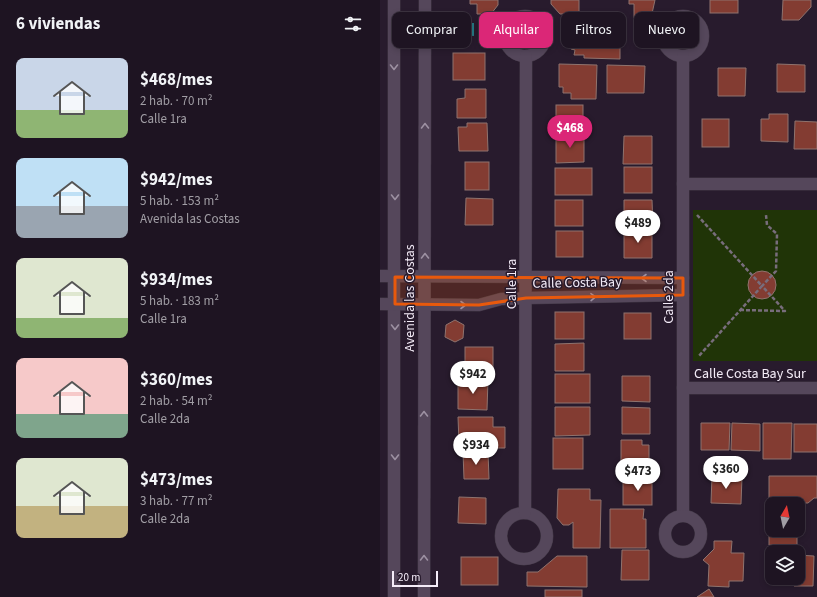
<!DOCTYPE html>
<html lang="es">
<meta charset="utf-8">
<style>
body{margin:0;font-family:"Source Sans 3",sans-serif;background:#261d2a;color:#f1f3f6;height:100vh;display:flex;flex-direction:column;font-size:15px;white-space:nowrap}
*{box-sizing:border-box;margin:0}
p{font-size:13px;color:#a19ea5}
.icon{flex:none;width:22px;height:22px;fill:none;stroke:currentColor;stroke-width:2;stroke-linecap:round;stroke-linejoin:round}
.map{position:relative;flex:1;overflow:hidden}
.side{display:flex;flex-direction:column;background:#1e1422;width:380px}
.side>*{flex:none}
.guide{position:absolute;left:12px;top:12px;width:365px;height:36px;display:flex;gap:8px}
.needle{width:26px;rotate:9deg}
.buttons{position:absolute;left:385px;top:497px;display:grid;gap:8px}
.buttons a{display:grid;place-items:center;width:40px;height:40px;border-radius:8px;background:#1e1422;box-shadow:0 2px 6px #0003,0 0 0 1px #3c3340;font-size:20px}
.scale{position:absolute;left:12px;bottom:10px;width:46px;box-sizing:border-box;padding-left:4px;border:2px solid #f4ecf8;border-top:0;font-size:11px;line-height:14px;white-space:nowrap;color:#f4ecf8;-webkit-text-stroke:3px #281b2d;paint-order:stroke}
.price{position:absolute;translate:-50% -34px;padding:0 9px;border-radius:14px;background:#fff;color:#222;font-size:13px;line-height:26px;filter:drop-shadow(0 1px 2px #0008)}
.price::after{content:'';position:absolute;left:50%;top:24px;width:12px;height:9px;margin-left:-6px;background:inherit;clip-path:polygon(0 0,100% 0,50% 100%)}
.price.on{background:#db2777;color:#fff}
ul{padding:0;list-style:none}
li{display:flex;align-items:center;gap:12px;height:100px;padding:0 16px}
li span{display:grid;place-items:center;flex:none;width:112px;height:80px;border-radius:8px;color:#555}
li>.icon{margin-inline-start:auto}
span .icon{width:48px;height:48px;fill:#fffc;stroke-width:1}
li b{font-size:17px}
h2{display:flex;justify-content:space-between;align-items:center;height:48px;padding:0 16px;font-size:17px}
.tag{padding:0 14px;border-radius:8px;background:#1e1422;box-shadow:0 2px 6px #0003,0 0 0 1px #3c3340;font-size:14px;line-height:36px}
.tag.on{background:#db2777;color:#fff}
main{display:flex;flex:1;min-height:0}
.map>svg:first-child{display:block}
.green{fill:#203407}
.water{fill:#257a84}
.building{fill:#833c32;stroke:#8f736e}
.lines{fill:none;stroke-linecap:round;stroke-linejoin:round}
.minor-casing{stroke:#433947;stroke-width:13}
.path{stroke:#786d7c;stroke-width:2.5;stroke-dasharray:4 2;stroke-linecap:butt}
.minor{stroke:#55475b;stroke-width:12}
.oneway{stroke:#9d91a2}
.marked{fill:#e8590c;fill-opacity:0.2;stroke:#e8590c;stroke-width:3;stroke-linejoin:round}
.labels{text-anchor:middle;stroke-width:3;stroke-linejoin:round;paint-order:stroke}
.street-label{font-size:14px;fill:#f4ecf8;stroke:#281b2d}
</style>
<main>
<section class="side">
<h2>6 viviendas<svg class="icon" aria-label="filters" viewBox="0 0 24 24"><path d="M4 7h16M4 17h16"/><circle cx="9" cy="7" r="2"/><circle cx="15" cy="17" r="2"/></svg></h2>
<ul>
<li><span style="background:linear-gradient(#c9d6e8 65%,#8fb573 0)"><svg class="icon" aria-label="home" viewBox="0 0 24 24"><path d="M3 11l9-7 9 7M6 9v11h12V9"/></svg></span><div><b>$468/mes</b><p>2 hab. · 70 m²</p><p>Calle 1ra</p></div></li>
<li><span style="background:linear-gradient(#bfe0f5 60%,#9aa5b1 0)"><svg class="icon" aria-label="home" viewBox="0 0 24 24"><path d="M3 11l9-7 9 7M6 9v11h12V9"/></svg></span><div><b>$942/mes</b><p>5 hab. · 153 m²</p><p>Avenida las Costas</p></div></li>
<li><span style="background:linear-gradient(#dfe7d0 75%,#8fb573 0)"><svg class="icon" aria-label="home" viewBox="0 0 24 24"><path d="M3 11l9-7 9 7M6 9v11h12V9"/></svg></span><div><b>$934/mes</b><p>5 hab. · 183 m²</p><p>Calle 1ra</p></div></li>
<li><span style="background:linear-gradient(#f6c9c9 70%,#7fa58c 0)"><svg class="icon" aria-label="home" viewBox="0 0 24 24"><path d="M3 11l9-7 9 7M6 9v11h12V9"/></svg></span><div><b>$360/mes</b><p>2 hab. · 54 m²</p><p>Calle 2da</p></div></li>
<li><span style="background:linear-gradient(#dfe7d0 60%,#c2b280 0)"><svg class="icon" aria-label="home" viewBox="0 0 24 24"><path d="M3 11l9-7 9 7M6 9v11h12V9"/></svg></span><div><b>$473/mes</b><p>3 hab. · 77 m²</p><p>Calle 2da</p></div></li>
</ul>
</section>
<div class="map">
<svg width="437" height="597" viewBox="0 0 437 597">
<rect width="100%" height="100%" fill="#281b2d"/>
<rect class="green" x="313" y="210" width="124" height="151"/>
<polygon class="water" points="77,23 94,23 94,36 77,35"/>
<g class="building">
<polygon points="90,0 118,0 118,5 111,14 97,14 97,4 90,4"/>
<polygon points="171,0 199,0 199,14 180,14 171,4"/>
<polygon points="249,0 275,0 271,18 254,18 254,4 249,4"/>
<rect x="330" y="0" width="28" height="13"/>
<polygon points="403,0 431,0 431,7 419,20 402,20"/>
<polygon points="192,24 240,25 240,59 204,58 204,55 194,55 195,50 191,49"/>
<rect x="73" y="53" width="32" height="27"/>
<polygon points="179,64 217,65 216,99 191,99 191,93 183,93 183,87 179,87"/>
<polygon points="397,64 425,65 425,92 397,92"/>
<polygon points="227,65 265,66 264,93 227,93"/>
<polygon points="338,68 366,68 365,96 338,96"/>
<polygon points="85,89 106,89 106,118 77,118 77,99 85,98"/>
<rect x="176" y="105" width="27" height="26"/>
<polygon points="389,114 408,114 408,142 381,141 381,119 389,119"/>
<rect x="322" y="119" width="27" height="28"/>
<polygon points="415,121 437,122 437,149 414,149"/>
<polygon points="87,123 107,123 108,151 79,151 78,127 87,127"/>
<polygon points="176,135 204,135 204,162 176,163"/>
<polygon points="244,136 272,136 272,164 243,164"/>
<rect x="85" y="162" width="24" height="28"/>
<rect x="244" y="167" width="28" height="26"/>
<rect x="175" y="168" width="37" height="27"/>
<polygon points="86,198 113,199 113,225 85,225"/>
<rect x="175" y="200" width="28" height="26"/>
<polygon points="244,200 272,200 273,227 244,227"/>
<polygon points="244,230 272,231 272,258 244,258"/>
<rect x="176" y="231" width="27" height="26"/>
<circle cx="382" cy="285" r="14"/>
<rect x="175" y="312" width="29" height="27"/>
<rect x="244" y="313" width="27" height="26"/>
<polygon points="75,320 84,325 83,338 75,342 65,337 66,325"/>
<polygon points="204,343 204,371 175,371 175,344"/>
<rect x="85" y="347" width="28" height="28"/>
<rect x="175" y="374" width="35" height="29"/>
<polygon points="242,376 270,376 270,402 242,401"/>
<polygon points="78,380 108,380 107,410 78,409"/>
<polygon points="175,407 210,407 210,435 175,436"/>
<polygon points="242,407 270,408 270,434 242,434"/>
<polygon points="78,417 113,417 113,427 125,427 125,448 87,448 87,443 79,443"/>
<polygon points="321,423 350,423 349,450 321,450"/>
<polygon points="352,423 380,424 380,451 351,450"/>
<polygon points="383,423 412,423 411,459 383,459"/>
<rect x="414" y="424" width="23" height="28"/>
<rect x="173" y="438" width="30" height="31"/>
<polygon points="241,440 262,440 262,445 269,445 269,467 241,466"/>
<polygon points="83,452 108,452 109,479 84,479"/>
<polygon points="332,476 362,477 361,504 331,503"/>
<polygon points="389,476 437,476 437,498 434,498 428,503 389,503"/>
<rect x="243" y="478" width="29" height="27"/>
<polygon points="178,489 210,489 210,500 221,500 220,548 193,548 193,522 189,525 183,525 177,518"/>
<polygon points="79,497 106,498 106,524 78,523"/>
<polygon points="230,509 264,509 263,519 266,519 266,548 230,548"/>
<polygon points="389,511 392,511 392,530 417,530 417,545 389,545"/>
<polygon points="334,541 352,541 351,553 364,553 363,581 349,581 349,587 328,586 329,565 323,560 334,549"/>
<polygon points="242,550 269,550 269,580 241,580"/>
<polygon points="418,555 434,556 433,586 414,586 415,583 405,583 405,578 418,578"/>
<polygon points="177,556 207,556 207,587 147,586 147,572 158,572"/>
<rect x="81" y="557" width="37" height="28"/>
<polygon points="329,589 334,597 317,597"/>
<rect x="165" y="590" width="37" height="7"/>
</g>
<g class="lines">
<g class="minor-casing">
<g id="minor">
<polyline points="14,0 14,597"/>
<circle cx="303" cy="36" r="20"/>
<circle cx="145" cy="36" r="20"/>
<polyline points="303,184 437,184"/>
<polyline points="0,276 303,278"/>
<polyline points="0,304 99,305 121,299 146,298 303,295"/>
<polyline points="303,388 437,388"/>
<circle cx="144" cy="536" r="23"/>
<polyline points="145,513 146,56"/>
<polyline points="303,515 303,56"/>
<circle cx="303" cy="534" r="18"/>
<polyline points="44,597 45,0"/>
</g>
</g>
<g class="path">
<polyline points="317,215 382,286 318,357"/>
<polyline points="360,310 405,311 382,286 396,271 397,234 387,225 386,215"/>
</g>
<use href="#minor" class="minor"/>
</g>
<defs><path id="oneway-chevron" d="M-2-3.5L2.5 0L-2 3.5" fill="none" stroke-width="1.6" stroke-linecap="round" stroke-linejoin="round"/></defs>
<g class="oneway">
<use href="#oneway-chevron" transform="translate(14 67) rotate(90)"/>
<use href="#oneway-chevron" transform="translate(45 126) rotate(-90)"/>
<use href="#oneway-chevron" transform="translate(15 197) rotate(90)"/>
<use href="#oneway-chevron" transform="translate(45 256) rotate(-90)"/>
<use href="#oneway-chevron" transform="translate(264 278) rotate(-180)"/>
<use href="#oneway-chevron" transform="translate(213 297) rotate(-1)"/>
<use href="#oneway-chevron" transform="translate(83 305)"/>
<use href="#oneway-chevron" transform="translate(15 327) rotate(90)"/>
<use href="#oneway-chevron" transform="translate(44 414) rotate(-90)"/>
<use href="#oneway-chevron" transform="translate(15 457) rotate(90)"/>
<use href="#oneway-chevron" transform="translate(44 558) rotate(-90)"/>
</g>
<path class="marked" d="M15,277L303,278V295L146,298L99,305L15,304Z"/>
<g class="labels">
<g class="street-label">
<text transform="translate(197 282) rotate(-1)" y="5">Calle Costa Bay</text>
<text transform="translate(131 284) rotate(-90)" y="5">Calle 1ra</text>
<text transform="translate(288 297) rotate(-90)" y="5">Calle 2da</text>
<text transform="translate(29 298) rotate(-90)" y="5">Avenida las Costas</text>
<text x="370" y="378">Calle Costa Bay Sur</text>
</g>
</g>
</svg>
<div class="buttons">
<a><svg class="needle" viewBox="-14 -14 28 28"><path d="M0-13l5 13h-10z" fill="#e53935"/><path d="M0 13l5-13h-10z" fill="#a19ea5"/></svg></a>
<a><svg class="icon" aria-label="layers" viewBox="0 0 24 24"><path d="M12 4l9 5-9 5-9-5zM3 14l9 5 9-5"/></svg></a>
</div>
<div class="scale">20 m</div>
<b class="price on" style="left:190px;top:149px">$468</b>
<b class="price" style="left:258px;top:244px">$489</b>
<b class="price" style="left:93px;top:395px">$942</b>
<b class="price" style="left:96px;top:466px">$934</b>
<b class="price" style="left:346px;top:490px">$360</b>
<b class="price" style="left:258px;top:492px">$473</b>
<div class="guide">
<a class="tag">Comprar</a>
<a class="tag on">Alquilar</a>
<a class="tag">Filtros</a>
<a class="tag">Nuevo</a>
</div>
</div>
</main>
